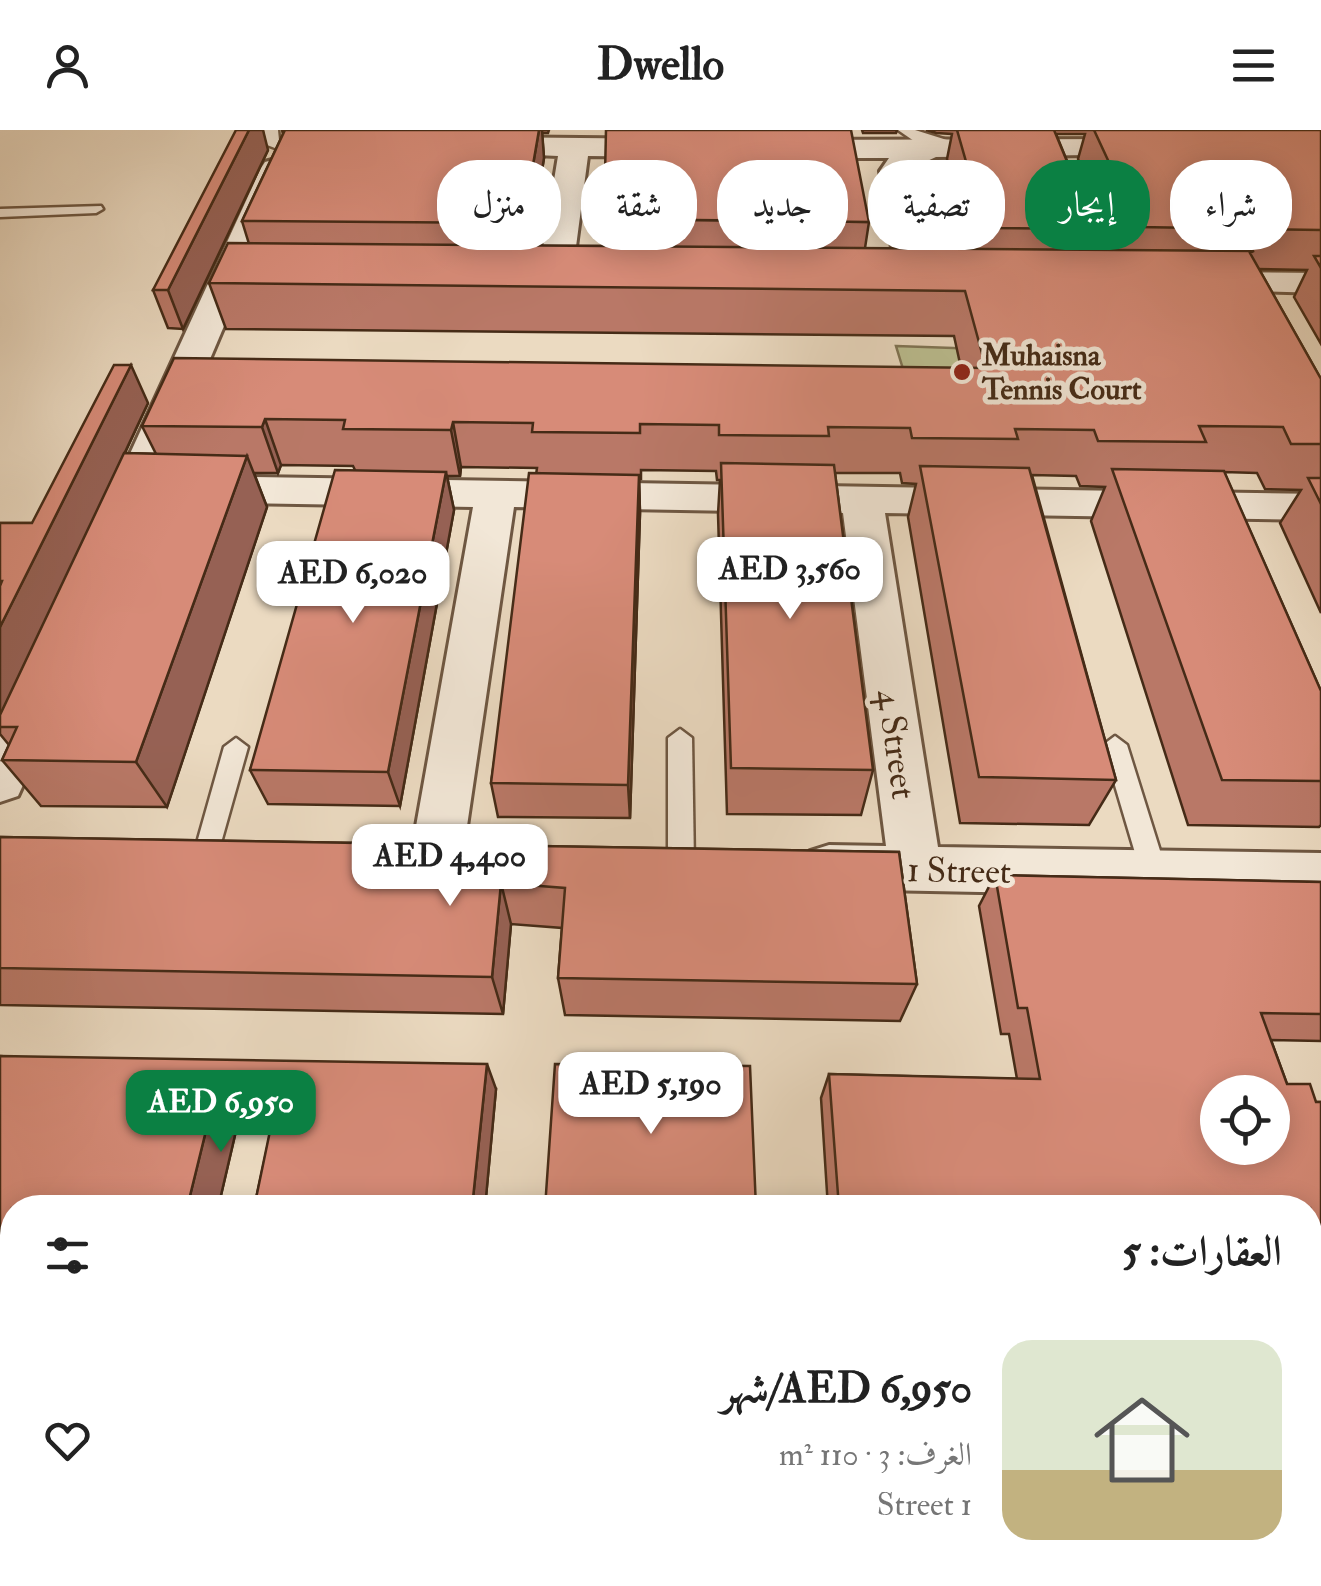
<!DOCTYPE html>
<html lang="ar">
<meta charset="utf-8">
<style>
body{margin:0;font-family:"IM FELL Double Pica",Amiri,serif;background:#f2f2f2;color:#222;direction:rtl;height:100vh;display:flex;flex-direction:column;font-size:38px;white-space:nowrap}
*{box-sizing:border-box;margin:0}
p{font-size:32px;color:#767676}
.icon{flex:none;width:55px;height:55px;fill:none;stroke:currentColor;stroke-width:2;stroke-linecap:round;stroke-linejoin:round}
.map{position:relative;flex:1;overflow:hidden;direction:ltr}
.panel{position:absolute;left:0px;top:1065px;width:1322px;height:392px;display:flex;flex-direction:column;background:#fff;border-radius:40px 40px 0 0;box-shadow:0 5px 25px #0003;direction:rtl}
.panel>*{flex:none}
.hud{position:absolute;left:30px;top:30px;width:1262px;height:90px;direction:rtl;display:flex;gap:20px}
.controls{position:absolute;left:1200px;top:945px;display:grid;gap:20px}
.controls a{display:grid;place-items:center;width:90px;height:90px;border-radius:50%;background:#fff;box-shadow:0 5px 25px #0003;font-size:50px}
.price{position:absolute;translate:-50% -85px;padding:0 22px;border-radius:20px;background:#fff;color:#222;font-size:32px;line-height:65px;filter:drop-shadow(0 2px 5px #0008)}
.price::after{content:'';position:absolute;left:50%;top:60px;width:30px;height:22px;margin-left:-15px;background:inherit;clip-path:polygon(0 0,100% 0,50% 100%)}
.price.selected{background:#0b8043;color:#fff}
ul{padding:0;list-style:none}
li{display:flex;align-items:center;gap:30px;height:250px;padding:0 40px}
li+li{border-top:2px solid #e0e0e0}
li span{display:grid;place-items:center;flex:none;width:280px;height:200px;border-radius:30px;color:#555}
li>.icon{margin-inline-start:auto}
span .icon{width:120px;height:120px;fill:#fffc;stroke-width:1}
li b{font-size:42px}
h2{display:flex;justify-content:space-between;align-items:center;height:120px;padding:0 40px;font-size:42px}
.chip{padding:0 35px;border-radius:40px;background:#fff;box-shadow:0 5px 25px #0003;font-size:35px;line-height:90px}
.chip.selected{background:#0b8043;color:#fff}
header{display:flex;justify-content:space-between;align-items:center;height:130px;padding:0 40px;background:#fff;font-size:45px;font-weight:700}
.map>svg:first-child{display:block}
.green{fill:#bbbe90;stroke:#807454;stroke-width:2.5}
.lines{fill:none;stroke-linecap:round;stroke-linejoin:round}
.lane-casing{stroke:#6e5742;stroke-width:5}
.street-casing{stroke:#6e5742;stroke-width:6}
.lane{fill:#f2e7d7;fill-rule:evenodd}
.street{fill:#f2e7d7;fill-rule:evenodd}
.wall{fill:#b97867;stroke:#452b17;stroke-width:2.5;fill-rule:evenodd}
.shaded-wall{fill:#966154;stroke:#452b17;stroke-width:2.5}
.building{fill:#d78b78;stroke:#452b17;stroke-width:2.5;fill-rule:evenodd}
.poi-dot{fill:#8f2418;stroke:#f2e7d7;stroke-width:4}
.labels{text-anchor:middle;stroke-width:10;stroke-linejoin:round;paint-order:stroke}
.far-poi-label{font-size:30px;font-weight:bold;fill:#452b17;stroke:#f2e7d7;text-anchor:start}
.street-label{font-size:35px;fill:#452b17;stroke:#f2e7d7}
</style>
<header><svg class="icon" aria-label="menu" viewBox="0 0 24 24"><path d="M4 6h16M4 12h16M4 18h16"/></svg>Dwello<svg class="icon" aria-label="person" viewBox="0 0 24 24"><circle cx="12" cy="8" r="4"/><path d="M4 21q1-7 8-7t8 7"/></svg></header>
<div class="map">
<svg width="1321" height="1456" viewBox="0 0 1321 1456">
<rect width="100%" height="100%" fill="#ebdac1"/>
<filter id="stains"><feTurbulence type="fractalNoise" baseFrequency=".002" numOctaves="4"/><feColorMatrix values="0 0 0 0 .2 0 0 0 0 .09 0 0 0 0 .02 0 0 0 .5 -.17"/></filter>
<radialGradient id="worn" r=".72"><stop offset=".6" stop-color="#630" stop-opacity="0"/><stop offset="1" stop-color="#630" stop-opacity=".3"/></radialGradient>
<polygon class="green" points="896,216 1011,220 911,265"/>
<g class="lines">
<g class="lane-casing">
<g id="lane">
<polygon points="264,0 278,0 279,10 298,20 291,24 267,15"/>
<polygon points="898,0 915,0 966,16 959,20 914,11"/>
<polygon points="101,76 103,79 96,83 0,87 0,79"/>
<polygon points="680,599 692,608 694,735 690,742 681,746 672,742 668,735 668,608"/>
<polygon points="1115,606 1127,615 1167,743 1163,751 1154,754 1145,751 1141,743 1103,615"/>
<polygon points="236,608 248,617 217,727 214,734 205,737 196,734 193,727 224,617"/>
<rect x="1310" y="1132" width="11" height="32"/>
</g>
</g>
<g class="street-casing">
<g id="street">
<polygon points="475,7 677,9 687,12 692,18 687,24 677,27 588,26 572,147 567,154 543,154 538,147 558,26 465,22 460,16 465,10"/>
<polygon points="1152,9 1162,12 1167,18 1162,24 936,27 912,38 931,150 926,157 902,157 897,150 880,41 889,28 785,28 775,25 770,19 775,13 785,10"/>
<polygon points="276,29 287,32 291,38 143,387 137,397 122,401 107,397 101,387 261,38 265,32"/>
<polygon points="1198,142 1321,143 1321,163 1186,159 1181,152 1186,145"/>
<polygon points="188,346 1321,364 1321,390 885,383 938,717 1321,723 1321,769 829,759 810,753 803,737 810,721 829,715 886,716 843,383 514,377 462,730 455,746 436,752 417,746 410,730 473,377 188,372 174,368 168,359 174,350"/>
<polygon points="37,553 54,558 61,571 18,666 0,672 0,599 20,558"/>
</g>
</g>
<use href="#lane" class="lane"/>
<use href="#street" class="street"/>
</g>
<g class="wall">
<path d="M282,0H549L548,3H542L544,28L530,116H605L604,89L869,92L865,118L971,119L947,29L952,4L936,3L926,0H1321V214L1294,167L1307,140L1259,139L1321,249V483L1280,393L1301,360L1265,359L1257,343L1224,342L1321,561V695L1319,697L1188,695L1091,391L1105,357L1080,356L1076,346L1032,345L1116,650L1089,695L960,693L908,387L916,354L902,353L900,343H835L873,640L861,685L727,684L718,384L720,350H717L716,341L641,340V349H639L640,383L630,688L498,687L491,653L537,338L461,337L460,346H447L454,380L400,676L268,674L250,640L355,340L353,336L281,335L278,343H254L267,377L167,677L41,676L2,630L9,615L0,604V393H32L148,273L125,323L156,324L142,296L961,238L954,206L226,199L209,153L249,114L242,91L283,4ZM1056,4H1085L1078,29L1117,120H1088L1095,99Z"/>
<polygon points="862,0 897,0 896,3 863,3"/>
<polygon points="268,20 183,199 168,198 153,160"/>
<polygon points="0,707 899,722 917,854 900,891 565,885 558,848 562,798 511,794 503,884 0,875"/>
<polygon points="995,745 1321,752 1321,911 1271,910 1287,954 1316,972 1321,972 1321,1115 1310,1114 1310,1078 828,1078 821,968 829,944 1017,949 1009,904 1001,904 979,776"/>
<polygon points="0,926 496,959 485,1078 254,1078 272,995 239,988 130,1456 0,1456"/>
<polygon points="854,1445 1310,1445 1321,1456 854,1456"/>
</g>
<g class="shaded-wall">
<polygon points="249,0 263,0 268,20 183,199 168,160"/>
<polygon points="539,0 542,0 544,28 527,133 523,93"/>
<polygon points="131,235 148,273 0,589 0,497"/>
<polygon points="265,289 281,335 278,343 262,297"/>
<polygon points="453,292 461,337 460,346 451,300"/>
<polygon points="247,326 267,377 167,677 136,632"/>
<polygon points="446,342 454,380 400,676 388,642"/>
<polygon points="639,345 640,383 630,688 628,655"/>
<polygon points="501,753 511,794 503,884 492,847"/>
<polygon points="487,934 496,959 485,1078 472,1078"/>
<polygon points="215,964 239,988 218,1078 187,1078"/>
<polygon points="96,1445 133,1445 130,1456 93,1456"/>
<polygon points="436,1445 451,1445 450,1456 435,1456"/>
</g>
<g class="building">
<polygon points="236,0 249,0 168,160 153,160"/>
<polygon points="285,0 539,0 523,93 242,91"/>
<polygon points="606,0 851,0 869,92 604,89"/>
<polygon points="957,0 1054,0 1095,99 985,98"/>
<polygon points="1094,0 1321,0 1321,100 1139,97"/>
<polygon points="228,113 1254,121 1250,123 1321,249 1321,314 1291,314 1283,297 1199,296 1206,312 1098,311 1094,300 1015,299 1018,309 912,308 910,298 828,297 829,306 719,305 719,295 640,294 640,303 532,302 533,293 453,292 451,300 343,299 345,290 265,289 262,297 142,296 174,228 986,238 965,161 209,153"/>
<polygon points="1314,126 1321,126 1321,138"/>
<polygon points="114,235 131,235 0,497 0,456 2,451 0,451 0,393 32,393"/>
<polygon points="124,323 247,326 136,632 2,630 17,597 0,597 0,585"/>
<polygon points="721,333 834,335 873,640 731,638"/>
<polygon points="920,336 1029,338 1116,650 979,647"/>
<polygon points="1112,339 1224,341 1321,561 1321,651 1222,650"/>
<polygon points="335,340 446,342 388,642 250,640"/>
<polygon points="529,343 639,345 628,655 491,653"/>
<polygon points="1308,348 1321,348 1321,374"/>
<polygon points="0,707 899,722 917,854 558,848 565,758 501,753 492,847 0,838"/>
<path d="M995,745L1321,752V884L1261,883L1287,954H1310L1316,972H1321V1096H1310V1078H839L829,944L1040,949L1027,878H1018ZM1218,962H1272V1018H1218Z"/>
<polygon points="0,926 487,934 472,1078 254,1078 275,977 215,964 187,1078 12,1078 12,1445 96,1445 93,1456 0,1456"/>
<polygon points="555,934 750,936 756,1078 545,1078"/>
<polygon points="1310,1319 1321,1358 1321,1456 868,1456 867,1445 1310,1445"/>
<polygon points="177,1445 436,1445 435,1456 175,1456"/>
<polygon points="519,1445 770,1445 771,1456 519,1456"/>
</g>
<circle class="poi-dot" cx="962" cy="242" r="10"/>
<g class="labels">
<g class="far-poi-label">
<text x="982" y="235">Muhaisna<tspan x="982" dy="34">Tennis Court</tspan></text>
</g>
<g class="street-label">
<text transform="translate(897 614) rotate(82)" y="12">4 Street</text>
<text transform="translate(959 740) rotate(1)" y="12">1 Street</text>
</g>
</g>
<rect width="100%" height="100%" filter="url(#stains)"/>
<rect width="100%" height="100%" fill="url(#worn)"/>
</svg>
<div class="controls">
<a><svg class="icon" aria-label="locate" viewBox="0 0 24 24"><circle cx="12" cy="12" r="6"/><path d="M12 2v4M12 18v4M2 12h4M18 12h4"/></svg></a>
</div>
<b class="price" style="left:790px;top:492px">AED 3,560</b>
<b class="price" style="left:353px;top:496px">AED 6,020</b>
<b class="price" style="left:450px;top:779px">AED 4,400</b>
<b class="price" style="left:651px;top:1007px">AED 5,190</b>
<b class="price selected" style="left:221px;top:1025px">AED 6,950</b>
<div class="hud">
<a class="chip">شراء</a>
<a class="chip selected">إيجار</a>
<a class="chip">تصفية</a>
<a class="chip">جديد</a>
<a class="chip">شقة</a>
<a class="chip">منزل</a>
</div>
<section class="panel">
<h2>العقارات: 5<svg class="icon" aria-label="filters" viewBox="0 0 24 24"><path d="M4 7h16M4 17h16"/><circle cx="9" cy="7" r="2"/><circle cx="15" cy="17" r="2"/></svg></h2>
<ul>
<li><span style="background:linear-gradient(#dfe7d0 65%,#c2b280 0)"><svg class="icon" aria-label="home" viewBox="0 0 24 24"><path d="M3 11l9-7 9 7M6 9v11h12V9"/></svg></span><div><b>AED 6,950/شهر</b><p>الغرف: 3 · 110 m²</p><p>1 Street</p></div><svg class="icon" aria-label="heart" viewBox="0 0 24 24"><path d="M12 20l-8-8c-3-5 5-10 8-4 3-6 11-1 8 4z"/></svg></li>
</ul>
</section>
</div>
